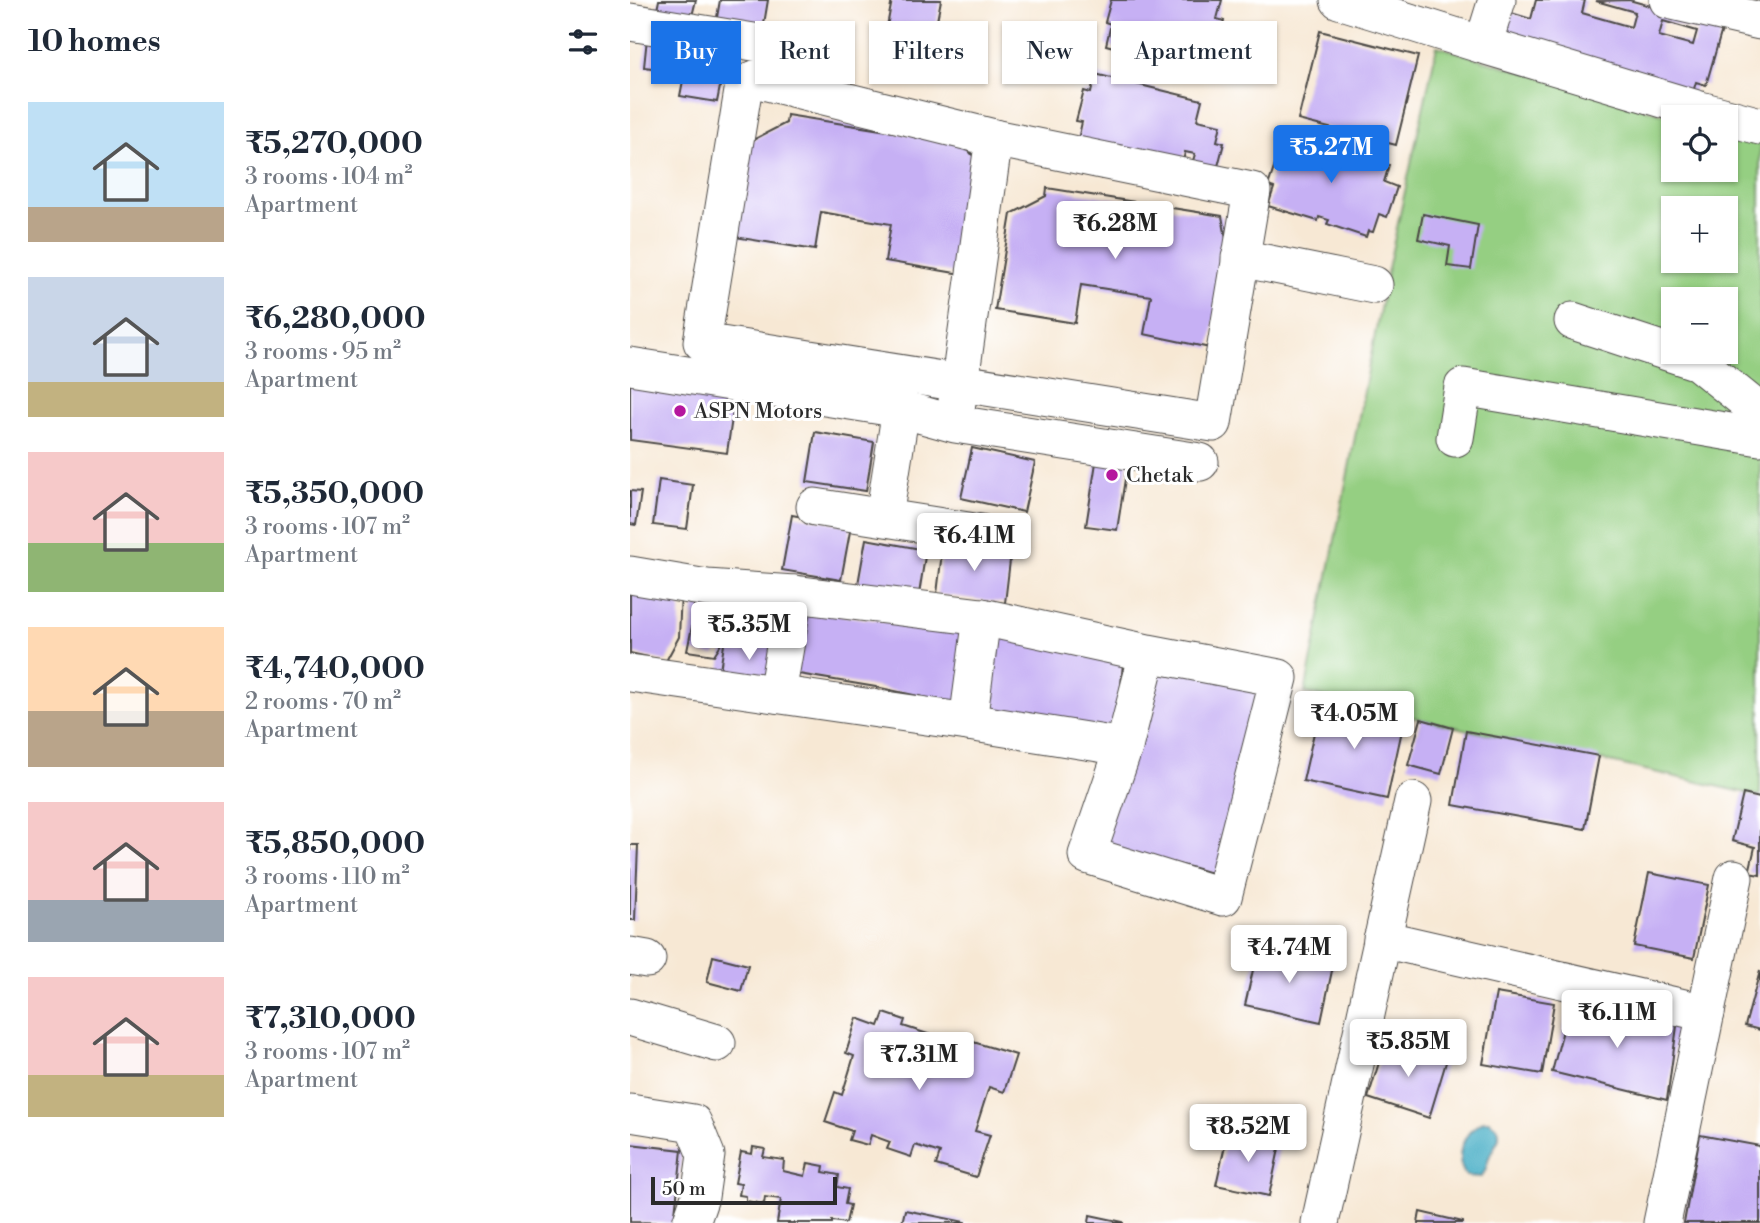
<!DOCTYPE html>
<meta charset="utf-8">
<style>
body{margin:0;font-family:"Libre Bodoni",serif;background:#f6f6f7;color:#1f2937;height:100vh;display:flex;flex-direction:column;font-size:26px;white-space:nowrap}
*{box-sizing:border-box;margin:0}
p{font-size:23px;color:#747a83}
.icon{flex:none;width:38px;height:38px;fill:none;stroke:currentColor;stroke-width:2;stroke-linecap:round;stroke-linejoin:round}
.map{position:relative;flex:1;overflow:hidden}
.drawer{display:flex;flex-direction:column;background:#fff;width:630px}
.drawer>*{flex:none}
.top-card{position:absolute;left:21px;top:21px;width:665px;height:63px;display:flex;gap:14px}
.controls{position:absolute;left:1031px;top:105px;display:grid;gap:14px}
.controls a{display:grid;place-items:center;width:77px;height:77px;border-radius:0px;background:#fff;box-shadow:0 2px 5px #0004;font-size:35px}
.scale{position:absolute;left:21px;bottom:18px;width:186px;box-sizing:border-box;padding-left:7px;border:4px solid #2b2b2b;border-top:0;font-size:19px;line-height:24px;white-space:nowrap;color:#2b2b2b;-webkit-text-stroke:5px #fff;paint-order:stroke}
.price{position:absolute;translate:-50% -60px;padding:0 16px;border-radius:7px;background:#fff;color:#222;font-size:23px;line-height:46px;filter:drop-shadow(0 2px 4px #0008)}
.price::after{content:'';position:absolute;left:50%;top:42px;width:21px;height:16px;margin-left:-10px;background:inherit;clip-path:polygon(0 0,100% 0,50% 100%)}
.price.selected{background:#1a73e8;color:#fff}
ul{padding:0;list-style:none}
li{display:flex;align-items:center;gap:21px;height:175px;padding:0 28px}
li span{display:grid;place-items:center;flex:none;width:196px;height:140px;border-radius:0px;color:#555}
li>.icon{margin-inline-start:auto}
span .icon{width:84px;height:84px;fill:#fffc;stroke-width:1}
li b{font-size:30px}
h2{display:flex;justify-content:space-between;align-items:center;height:84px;padding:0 28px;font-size:30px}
.tag{padding:0 24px;border-radius:0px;background:#fff;box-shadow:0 2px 5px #0004;font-size:24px;line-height:63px}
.tag.selected{background:#1a73e8;color:#fff}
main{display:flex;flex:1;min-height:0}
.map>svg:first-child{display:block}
.green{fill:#95cf82;stroke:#607d56;stroke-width:2;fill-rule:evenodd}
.water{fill:#47aec6;stroke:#396c78;stroke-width:2}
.building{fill:#c6b0f4;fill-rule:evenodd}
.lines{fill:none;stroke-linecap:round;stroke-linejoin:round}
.minor-casing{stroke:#4a4744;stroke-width:39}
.minor{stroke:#fff;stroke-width:37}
.poi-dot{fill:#b5179e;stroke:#fff;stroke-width:2.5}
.labels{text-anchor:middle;stroke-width:6;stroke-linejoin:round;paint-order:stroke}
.poi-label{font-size:21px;fill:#2b2b2b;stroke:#fff;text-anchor:start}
</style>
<main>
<section class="drawer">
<h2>10 homes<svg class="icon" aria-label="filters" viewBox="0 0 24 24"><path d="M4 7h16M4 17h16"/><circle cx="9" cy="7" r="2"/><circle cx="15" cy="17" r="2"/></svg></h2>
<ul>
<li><span style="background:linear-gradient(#bfe0f5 75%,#b9a48a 0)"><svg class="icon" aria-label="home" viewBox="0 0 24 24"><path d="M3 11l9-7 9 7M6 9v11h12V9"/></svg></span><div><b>₹5,270,000</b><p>3 rooms · 104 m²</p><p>Apartment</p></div></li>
<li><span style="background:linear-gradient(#c9d6e8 75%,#c2b280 0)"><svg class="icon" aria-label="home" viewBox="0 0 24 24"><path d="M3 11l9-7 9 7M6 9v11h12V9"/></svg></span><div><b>₹6,280,000</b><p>3 rooms · 95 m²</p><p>Apartment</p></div></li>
<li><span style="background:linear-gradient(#f6c9c9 65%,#8fb573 0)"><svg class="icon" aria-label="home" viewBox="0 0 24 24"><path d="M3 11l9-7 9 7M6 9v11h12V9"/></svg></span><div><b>₹5,350,000</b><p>3 rooms · 107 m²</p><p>Apartment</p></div></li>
<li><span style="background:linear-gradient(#ffd9b3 60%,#b9a48a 0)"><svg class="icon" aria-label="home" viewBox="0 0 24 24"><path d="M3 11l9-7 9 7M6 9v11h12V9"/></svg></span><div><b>₹4,740,000</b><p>2 rooms · 70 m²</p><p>Apartment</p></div></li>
<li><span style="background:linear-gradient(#f6c9c9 70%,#9aa5b1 0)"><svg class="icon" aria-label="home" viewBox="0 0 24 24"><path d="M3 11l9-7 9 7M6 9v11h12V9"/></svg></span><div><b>₹5,850,000</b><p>3 rooms · 110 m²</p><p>Apartment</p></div></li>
<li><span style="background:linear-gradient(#f6c9c9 70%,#c2b280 0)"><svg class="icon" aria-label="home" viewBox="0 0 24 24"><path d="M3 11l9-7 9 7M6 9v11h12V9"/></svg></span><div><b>₹7,310,000</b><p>3 rooms · 107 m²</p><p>Apartment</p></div></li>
</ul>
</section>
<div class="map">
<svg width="1130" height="1223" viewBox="0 0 1130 1223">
<rect width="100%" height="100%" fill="#fff"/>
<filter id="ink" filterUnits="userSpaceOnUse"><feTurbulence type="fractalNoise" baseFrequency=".0143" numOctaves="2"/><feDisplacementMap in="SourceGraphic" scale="14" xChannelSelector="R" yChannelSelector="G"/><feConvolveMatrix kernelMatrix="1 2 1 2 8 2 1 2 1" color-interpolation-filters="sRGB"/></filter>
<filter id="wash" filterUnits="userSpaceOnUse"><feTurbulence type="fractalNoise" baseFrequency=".00686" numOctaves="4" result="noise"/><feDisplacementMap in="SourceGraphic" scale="28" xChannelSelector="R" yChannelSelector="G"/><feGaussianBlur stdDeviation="1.57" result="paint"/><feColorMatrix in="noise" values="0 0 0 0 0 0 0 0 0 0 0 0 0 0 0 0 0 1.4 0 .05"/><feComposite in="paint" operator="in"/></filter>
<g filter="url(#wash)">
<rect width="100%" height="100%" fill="#f7e8d4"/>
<path class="green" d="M807,46L1043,117V170H1096V132L1130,142V796L675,693L757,273ZM1043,208H1096V261H1043ZM1043,299H1096V352H1043Z"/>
<path class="water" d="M854,1121H859L868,1128C872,1141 864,1145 860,1155C856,1164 858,1169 851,1177L836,1176C823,1157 833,1131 854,1121Z"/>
<g id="blocks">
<g class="building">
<polygon points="29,0 66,0 60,24 26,15"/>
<polygon points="90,0 138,0 132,36 85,29"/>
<polygon points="262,0 311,0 302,46 255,37"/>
<polygon points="481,0 592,0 587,19 594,21 592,31 617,37 611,60 580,53 575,73 526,61 527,57 520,55 519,60 494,54 495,50 476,45 481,24 475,22"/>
<path d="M906,0H955L952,13L1001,27L1005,12L966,1L999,0L1093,26L1076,85L1066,82L1061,99L872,32L878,12L901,19ZM1033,21L1067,31L1063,45L1029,36Z"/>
<polygon points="690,31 788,56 766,145 668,120"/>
<polygon points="17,38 43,41 39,70 14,67"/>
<polygon points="60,45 97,51 87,102 50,96"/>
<polygon points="465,74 572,100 567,120 591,125 587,141 594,143 587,170 562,164 565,154 555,152 553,162 447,144 452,122 446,121 454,91 461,93"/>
<polygon points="157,115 332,143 358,173 343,276 255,261 261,224 191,212 185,250 105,237 121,141 156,123"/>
<polygon points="660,132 759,165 754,182 767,187 757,217 749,214 743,232 738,231 736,237 697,224 699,220 689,217 688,221 638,206 644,188 638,186 648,156 652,158"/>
<polygon points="417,188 592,216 597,244 580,348 514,334 521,296 451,285 445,323 365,310 381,214 416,196"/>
<polygon points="793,214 848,225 841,269 817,266 820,246 788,239"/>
<polygon points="0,376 106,390 97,453 0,440"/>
<polygon points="185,432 244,442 236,491 177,482"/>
<polygon points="342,448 405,462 394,512 331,498"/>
<polygon points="467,456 498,460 487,530 456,526"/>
<polygon points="29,480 63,485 57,529 23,525"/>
<polygon points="0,491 11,492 6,525 0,524"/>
<polygon points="162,515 221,526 211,580 152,570"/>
<polygon points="236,539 296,550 289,594 228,584"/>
<polygon points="313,544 381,552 375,603 307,594"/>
<polygon points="0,581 51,592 49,637 36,661 0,653"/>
<polygon points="65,596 402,641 493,663 486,738 246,687 163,673 145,629 80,625 95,638 84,655 57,651 63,622"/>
<polygon points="95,638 150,647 143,686 89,677"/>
<polygon points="522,664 635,684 591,876 565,868 471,847"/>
<polygon points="691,702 774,721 757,799 673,781"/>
<polygon points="791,719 823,728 811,774 778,765"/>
<polygon points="836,731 969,756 955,829 823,805"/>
<polygon points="1113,794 1130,798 1130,875 1119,873 1125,847 1102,841"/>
<polygon points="0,845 8,845 5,920 0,920"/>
<polygon points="1019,873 1079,885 1064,958 1004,946"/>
<polygon points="628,948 703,966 691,1022 615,1005"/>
<polygon points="83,956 118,965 111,991 77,982"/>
<polygon points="1130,971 1130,1030 1115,1026"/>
<polygon points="866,993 924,1003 912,1074 853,1064"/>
<polygon points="941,1000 1047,1026 1037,1100 922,1072"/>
<polygon points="254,1013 275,1020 273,1026 338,1047 340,1041 386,1055 374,1092 359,1087 345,1131 360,1135 346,1177 306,1165 310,1153 285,1145 281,1157 257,1149 260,1142 241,1135 238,1145 219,1140 222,1131 195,1122 205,1092 212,1095 224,1056 216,1053 227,1018 249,1026"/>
<polygon points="756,1040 817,1059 799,1118 738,1098"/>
<polygon points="598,1132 650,1144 639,1196 586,1185"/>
<polygon points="1070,1135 1130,1146 1130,1223 1054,1223"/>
<polygon points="0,1144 52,1150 44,1223 0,1222"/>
<polygon points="123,1147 135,1149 133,1157 154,1160 153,1171 175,1176 178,1163 194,1166 193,1172 209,1175 207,1187 218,1189 215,1204 220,1205 216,1223 202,1221 202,1223 147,1223 151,1199 135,1197 134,1204 116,1201 116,1196 109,1195 111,1184 105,1183 111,1152 122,1154"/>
<polygon points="275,1210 335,1222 335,1223 272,1223"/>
<polygon points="790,1212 833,1222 833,1223 788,1223"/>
<polygon points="460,1215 493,1222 493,1223 459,1223"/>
</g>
</g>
</g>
<g filter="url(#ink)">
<use href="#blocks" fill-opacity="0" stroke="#4a4744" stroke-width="2"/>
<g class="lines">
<g class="minor-casing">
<g id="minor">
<polyline points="709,0 853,45 867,0"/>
<polyline points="1038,0 1130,21"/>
<polyline points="0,22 142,45"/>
<polyline points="853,45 1070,110 1130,126"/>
<polygon points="125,79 364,138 622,191 583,423 72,342 114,85"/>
<polyline points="610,258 744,285"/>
<polyline points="943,321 1068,362 1130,412"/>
<polyline points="0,366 271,409 325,424 570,462"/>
<polyline points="326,409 364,138"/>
<polyline points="825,438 833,387 1130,437"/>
<polyline points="185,507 351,533"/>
<polyline points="254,517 271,409"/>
<polyline points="0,575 77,588 164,594 352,617 518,653 649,678 593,897 457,855 494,747 518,653"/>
<polyline points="0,673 338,722 494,747"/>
<polyline points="147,694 164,594"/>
<polyline points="338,722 352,617"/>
<polyline points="752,939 1076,1013"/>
<polyline points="0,956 17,959"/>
<polyline points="0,1017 87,1043"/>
<polyline points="0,1113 63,1123 76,1155 70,1197 61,1223"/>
<polyline points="690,1223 783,801"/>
<polyline points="1032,1223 1104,878"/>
</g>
</g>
<use href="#minor" class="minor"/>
</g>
</g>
<g class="poi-dot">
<circle cx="50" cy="411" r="7"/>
<circle cx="482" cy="475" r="7"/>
</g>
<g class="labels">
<g class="poi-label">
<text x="64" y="418">ASPN Motors</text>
<text x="496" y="482">Chetak</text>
</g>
</g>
</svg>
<div class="controls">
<a><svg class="icon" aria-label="locate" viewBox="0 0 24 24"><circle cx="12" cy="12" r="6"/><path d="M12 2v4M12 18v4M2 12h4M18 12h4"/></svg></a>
<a>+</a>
<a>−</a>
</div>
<div class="scale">50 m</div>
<b class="price selected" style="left:701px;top:185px">₹5.27M</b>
<b class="price" style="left:485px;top:261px">₹6.28M</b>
<b class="price" style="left:344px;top:573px">₹6.41M</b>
<b class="price" style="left:119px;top:662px">₹5.35M</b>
<b class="price" style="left:724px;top:751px">₹4.05M</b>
<b class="price" style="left:659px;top:985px">₹4.74M</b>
<b class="price" style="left:987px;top:1050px">₹6.11M</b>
<b class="price" style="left:778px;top:1079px">₹5.85M</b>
<b class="price" style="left:289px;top:1092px">₹7.31M</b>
<b class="price" style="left:618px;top:1164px">₹8.52M</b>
<div class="top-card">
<a class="tag selected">Buy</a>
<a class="tag">Rent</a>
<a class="tag">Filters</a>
<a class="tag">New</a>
<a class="tag">Apartment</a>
</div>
</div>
</main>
